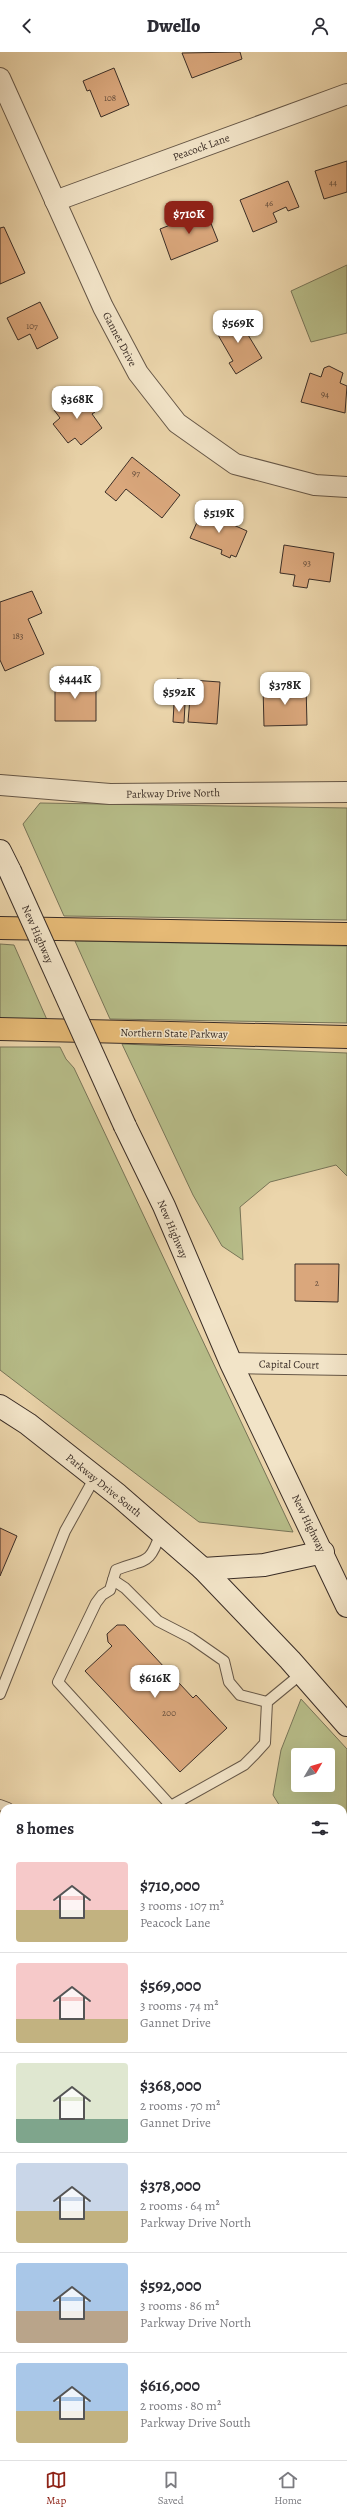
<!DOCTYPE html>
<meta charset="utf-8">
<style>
body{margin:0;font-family:Alegreya,serif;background:#f7f7f7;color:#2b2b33;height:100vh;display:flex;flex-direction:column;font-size:15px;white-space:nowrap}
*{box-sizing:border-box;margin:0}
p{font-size:13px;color:#7c7c81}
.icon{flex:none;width:22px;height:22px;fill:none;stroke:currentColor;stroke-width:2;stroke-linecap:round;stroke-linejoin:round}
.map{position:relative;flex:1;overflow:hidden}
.panel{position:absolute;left:0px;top:1752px;width:347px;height:656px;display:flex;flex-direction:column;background:#fff;border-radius:12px 12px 0 0;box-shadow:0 4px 16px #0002}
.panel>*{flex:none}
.needle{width:26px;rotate:52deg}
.buttons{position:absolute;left:291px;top:1696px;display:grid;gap:8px}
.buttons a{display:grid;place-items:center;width:44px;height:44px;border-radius:4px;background:#fff;box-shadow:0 4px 16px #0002;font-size:20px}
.price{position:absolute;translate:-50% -34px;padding:0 9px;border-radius:8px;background:#fff;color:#222;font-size:13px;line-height:26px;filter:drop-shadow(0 1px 2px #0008)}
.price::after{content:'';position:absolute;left:50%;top:24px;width:12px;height:9px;margin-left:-6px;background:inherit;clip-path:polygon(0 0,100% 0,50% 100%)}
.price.selected{background:#8f2418;color:#fff}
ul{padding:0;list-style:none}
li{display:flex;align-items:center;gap:12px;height:100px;padding:0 16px}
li+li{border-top:1px solid #e1e1e2}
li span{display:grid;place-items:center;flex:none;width:112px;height:80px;border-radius:4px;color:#555}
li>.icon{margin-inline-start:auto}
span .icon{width:48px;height:48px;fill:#fffc;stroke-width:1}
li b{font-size:17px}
h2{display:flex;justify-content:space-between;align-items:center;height:48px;padding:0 16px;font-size:17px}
header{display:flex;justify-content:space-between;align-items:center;height:52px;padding:0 16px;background:#fff;font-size:18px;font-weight:800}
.tab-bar{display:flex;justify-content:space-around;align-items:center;height:56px;border-top:1px solid #e1e1e2;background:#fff;font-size:11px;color:#7c7c81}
.tab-bar a{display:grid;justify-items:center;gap:2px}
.tab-bar .selected{color:#8f2418}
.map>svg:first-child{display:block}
.green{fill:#b7bd89;stroke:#787558;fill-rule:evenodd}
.building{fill:#daa77c;stroke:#3a2d26}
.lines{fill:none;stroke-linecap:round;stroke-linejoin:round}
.lane-casing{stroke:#665747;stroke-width:12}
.street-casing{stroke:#665747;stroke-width:22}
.secondary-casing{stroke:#3a2d26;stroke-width:24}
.highway-casing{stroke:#3a2d26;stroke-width:24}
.lane{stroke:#f2e4c8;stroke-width:10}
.street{stroke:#f2e4c8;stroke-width:20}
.secondary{stroke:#f2e4c8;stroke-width:22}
.highway{stroke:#e6ba76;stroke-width:22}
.secondary-bridge-casing{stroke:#3a2d26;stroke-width:24;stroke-linecap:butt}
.secondary-bridge{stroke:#f2e4c8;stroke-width:22}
.labels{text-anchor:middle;stroke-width:3;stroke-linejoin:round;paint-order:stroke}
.number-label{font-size:9px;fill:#624c3c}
.street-label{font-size:11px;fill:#3a2d26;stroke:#f2e4c8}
</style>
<header><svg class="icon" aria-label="back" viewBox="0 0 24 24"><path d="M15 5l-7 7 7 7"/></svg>Dwello<svg class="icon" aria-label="person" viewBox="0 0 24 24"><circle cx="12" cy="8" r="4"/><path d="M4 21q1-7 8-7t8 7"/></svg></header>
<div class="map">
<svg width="347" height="2408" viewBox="0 0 347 2408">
<rect width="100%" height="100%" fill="#ebd5ab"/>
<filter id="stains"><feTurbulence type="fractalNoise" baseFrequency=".005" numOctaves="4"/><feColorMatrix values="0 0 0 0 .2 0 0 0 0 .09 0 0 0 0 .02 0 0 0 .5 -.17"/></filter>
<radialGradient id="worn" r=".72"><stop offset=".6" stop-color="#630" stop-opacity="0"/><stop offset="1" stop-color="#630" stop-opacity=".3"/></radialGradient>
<g class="green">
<polygon points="347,213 347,281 311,290 291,239"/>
<polygon points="40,751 347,756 347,868 64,864 23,772"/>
<polygon points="75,889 347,894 347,971 110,967"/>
<polygon points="0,892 14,893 48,970 0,968"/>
<polygon points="122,992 347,1001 347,1124 336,1113 270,1130 240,1155 243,1208 222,1194 193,1143"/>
<polygon points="0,995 60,995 66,1007 74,1016 293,1480 199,1470 0,1318"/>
<path d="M301,1647L347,1697V1921L343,1918V1756H281L273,1743L281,1698ZM298,1703H328V1733H298Z"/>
</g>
<g class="building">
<polygon points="240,0 242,7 192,26 182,1"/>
<polygon points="114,16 129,53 101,65 90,38 87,39 83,29"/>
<polygon points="347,109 347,140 324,147 315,119"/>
<polygon points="288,129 299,155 288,159 286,155 273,161 277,170 253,180 240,148"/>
<polygon points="206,159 218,189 171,208 160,177"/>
<polygon points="4,175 25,221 0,232 0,176"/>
<polygon points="40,250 58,286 37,297 30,282 18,288 7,266"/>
<polygon points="236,263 262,306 236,322 229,311 233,309 214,276"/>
<polygon points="329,314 343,321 340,331 347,334 345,361 301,350 310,321 321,325 324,316"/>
<polygon points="79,339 95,360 92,362 102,376 81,393 75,386 68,391 53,372 60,366 54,358"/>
<polygon points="132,405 180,443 162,466 126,437 116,449 105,440"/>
<polygon points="202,459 247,479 236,505 231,503 230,506 221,502 222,498 190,486"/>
<polygon points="284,493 334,501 330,530 309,527 307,536 293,534 295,523 280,521"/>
<polygon points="32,539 42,561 28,567 44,602 5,619 0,608 0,550"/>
<polygon points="61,623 78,623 78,631 96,630 96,669 55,669 55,631 61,631"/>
<polygon points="177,627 220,630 217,672 188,670 190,646 176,645"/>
<polygon points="306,633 307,673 264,674 263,635"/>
<polygon points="174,652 185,652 184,671 173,670"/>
<polygon points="295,1212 339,1212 338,1250 295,1249"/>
<polygon points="0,1476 17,1484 0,1524"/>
<polygon points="117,1573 125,1573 193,1646 196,1643 227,1676 180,1720 85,1619 112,1594 108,1590 107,1582"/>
<polygon points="108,2404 301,2404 303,2408 99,2408"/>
</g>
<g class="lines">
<g class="lane-casing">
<g id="lane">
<path d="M161,1480C149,1515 146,1506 116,1518L110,1538L102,1543L96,1551L58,1630L171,1754"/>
<polyline points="113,1528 125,1536 158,1569 191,1586 224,1609 229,1630 240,1643 267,1650"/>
<polyline points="0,1642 65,1479 95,1425"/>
<polyline points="0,1753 8,1756"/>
<polyline points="167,1756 244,1713 255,1702 265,1691 267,1650 301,1622"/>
<polyline points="343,1940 347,1943"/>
<polyline points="343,1959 347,1962"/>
<polyline points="343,2007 347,2009"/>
<polyline points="343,2171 347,2169"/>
<polyline points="0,2262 4,2265"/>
<polyline points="0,2282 4,2276"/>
</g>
</g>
<g class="street-casing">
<g id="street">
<polyline points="0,26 103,255 138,321 177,371 235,412 315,433 347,435"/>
<polyline points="55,149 347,42"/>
<polyline points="0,733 110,742 347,740"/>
<polyline points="231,1311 347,1313"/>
</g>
</g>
<g class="secondary-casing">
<g id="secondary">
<polyline points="0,799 10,819"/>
<polyline points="125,1074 164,1154 231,1311 347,1554"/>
<polyline points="0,1354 28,1372 118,1443 203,1517 290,1608 347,1673"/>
<polyline points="203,1517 264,1513 323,1500"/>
</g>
</g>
<g class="highway-casing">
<g id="highway">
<polyline points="0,876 347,882"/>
<polyline points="0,977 347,985"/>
</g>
</g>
<use href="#lane" class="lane"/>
<use href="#street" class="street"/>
<use href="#secondary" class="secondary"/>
<use href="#highway" class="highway"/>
<g class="secondary-bridge-casing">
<polyline id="secondary-bridge" points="10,819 125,1074"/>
</g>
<use href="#secondary-bridge" class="secondary-bridge"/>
</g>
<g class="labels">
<g class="number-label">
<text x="110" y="49">108</text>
<text x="333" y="133">44</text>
<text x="269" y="154">46</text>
<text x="32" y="277">107</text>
<text x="325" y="345">94</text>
<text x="136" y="424">97</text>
<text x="307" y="514">93</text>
<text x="18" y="587">183</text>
<text x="317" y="1234">2</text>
<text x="169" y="1664">200</text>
</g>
<g class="street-label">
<text transform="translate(201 95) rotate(-20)" y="4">Peacock Lane</text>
<text transform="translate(120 287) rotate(62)" y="4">Gannet Drive</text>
<text transform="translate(173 741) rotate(-1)" y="4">Parkway Drive North</text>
<text transform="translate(38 882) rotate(66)" y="4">New Highway</text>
<text transform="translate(174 981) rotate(1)" y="4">Northern State Parkway</text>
<text transform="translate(173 1177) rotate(67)" y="4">New Highway</text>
<text transform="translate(289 1312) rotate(1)" y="4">Capital Court</text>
<text transform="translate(104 1433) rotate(39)" y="4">Parkway Drive South</text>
<text transform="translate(309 1471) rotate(64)" y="4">New Highway</text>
</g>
</g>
<rect width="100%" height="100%" filter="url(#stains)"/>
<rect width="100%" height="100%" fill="url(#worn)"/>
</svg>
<div class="buttons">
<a><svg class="needle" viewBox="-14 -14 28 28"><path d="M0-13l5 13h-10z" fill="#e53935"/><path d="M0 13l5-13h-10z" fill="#7c7c81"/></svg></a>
</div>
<b class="price selected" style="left:189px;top:183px">$710K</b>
<b class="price" style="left:238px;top:292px">$569K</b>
<b class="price" style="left:77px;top:368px">$368K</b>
<b class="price" style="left:219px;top:482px">$519K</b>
<b class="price" style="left:75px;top:648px">$444K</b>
<b class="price" style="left:285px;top:654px">$378K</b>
<b class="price" style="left:179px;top:661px">$592K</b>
<b class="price" style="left:155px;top:1647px">$616K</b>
<section class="panel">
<h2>8 homes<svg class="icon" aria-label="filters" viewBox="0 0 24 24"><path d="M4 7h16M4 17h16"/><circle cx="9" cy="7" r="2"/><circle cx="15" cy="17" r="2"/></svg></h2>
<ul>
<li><span style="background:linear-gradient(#f6c9c9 60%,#c2b280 0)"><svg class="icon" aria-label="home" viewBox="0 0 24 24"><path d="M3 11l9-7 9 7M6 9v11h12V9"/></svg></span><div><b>$710,000</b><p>3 rooms · 107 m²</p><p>Peacock Lane</p></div></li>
<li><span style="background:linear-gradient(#f6c9c9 70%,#c2b280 0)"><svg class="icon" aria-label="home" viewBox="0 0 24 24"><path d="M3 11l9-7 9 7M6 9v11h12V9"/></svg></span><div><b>$569,000</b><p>3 rooms · 74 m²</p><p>Gannet Drive</p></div></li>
<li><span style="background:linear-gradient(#dfe7d0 70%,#7fa58c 0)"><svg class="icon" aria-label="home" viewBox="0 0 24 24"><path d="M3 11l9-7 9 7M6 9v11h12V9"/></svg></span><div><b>$368,000</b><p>2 rooms · 70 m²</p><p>Gannet Drive</p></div></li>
<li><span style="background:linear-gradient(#c9d6e8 60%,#c2b280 0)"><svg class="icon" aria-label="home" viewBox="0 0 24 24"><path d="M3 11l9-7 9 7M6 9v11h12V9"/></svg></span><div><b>$378,000</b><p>2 rooms · 64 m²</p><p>Parkway Drive North</p></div></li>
<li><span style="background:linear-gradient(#a9c7e8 60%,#b9a48a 0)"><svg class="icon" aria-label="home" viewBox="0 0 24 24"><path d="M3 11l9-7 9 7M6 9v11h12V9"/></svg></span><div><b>$592,000</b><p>3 rooms · 86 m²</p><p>Parkway Drive North</p></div></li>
<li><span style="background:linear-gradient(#a9c7e8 60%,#c2b280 0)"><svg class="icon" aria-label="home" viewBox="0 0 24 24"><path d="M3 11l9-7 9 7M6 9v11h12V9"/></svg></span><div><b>$616,000</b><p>2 rooms · 80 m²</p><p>Parkway Drive South</p></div></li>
</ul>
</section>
</div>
<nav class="tab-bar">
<a class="selected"><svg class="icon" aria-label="map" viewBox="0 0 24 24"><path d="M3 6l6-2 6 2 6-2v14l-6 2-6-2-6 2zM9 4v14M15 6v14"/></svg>Map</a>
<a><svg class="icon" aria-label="saved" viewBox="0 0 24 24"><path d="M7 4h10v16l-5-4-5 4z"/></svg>Saved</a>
<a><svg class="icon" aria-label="home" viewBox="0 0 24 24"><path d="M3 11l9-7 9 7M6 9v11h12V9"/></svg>Home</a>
</nav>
